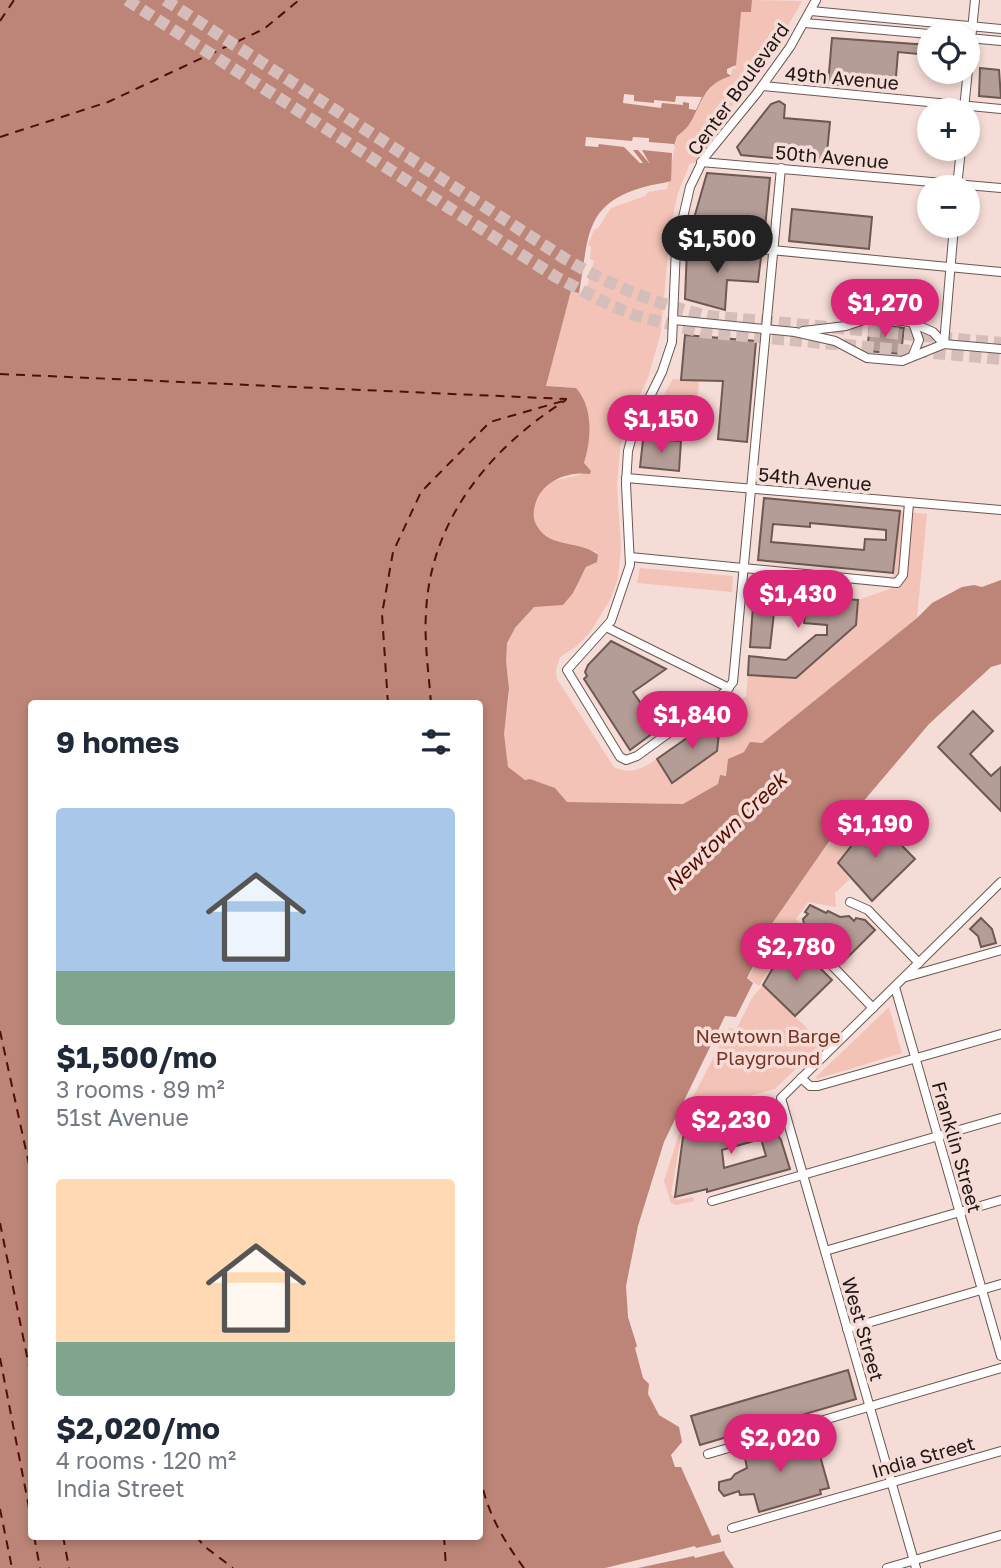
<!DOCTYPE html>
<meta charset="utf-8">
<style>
body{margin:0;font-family:"Golos Text",sans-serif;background:#f2f2f3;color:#1f2937;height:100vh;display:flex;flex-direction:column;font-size:26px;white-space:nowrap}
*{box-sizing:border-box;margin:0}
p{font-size:23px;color:#747a83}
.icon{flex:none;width:38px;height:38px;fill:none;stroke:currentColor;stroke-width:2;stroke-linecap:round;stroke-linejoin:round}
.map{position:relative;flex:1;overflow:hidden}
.panel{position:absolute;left:28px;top:700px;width:455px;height:840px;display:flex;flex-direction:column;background:#fff;border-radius:7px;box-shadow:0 4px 10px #0003}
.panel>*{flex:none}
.controls{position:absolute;left:917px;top:21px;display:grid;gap:14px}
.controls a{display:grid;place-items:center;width:63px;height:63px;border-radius:50%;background:#fff;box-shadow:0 4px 10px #0003;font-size:35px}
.price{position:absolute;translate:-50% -60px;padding:0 16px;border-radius:24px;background:#db2777;color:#fff;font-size:23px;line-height:46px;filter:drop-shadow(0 2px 4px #0008)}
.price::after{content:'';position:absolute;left:50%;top:42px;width:21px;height:16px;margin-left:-10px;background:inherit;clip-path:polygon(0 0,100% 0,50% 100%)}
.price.selected{background:#222;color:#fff}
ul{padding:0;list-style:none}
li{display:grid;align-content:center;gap:14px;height:371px;padding:0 28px}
li span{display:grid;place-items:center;height:217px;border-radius:7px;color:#555}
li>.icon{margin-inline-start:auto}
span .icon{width:126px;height:126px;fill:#fffc;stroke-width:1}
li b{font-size:30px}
h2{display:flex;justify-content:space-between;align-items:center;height:84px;padding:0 28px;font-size:30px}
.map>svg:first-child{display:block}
.green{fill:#f2c3b6}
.water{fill:#bc8577;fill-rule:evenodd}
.pier{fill:#f5dcd6}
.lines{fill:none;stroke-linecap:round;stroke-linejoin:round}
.ferry{stroke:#520f00;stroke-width:2;stroke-dasharray:9 7;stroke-linecap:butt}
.building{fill:#b59d97;stroke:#6d5852;stroke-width:2;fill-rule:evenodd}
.highway-tunnel{stroke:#d5beb9;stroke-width:12;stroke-dasharray:12 6;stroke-linecap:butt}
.minor-casing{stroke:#6c5751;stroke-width:10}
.minor{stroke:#fff;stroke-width:8}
.labels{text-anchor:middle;stroke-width:7;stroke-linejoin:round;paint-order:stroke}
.street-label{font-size:19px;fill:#201715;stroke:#f5dcd6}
.park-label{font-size:19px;fill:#783322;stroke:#f5dcd6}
.water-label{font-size:21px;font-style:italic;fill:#520f00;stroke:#f5dcd6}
</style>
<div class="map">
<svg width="1001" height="1568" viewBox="0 0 1001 1568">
<rect width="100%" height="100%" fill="#f5dcd6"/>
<g class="green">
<path d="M752,0L802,1L772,54L703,143L707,146L695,163H690L678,193L670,229L661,332L648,378L625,426L620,449L617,485L621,547L618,578L611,598L591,631L577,646L560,657L556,670L557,679L614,767C630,776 645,767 657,759L673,782L717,751L721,714L746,696L748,675L796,678L856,625L858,600L892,588L900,511L927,514L917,618L762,743L728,759L726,776L720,775L718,784L683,804L567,802C562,798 560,791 553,788C540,781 518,782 509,769C495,748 510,711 509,689C508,673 502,656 508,641C514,626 525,618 534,606L563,605C577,589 583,569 597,552C573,546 528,542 534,507C536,498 538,489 547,484C559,477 571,479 583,473C586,446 598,411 575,388L546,386L571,291L585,294L594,261L590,259L591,246L588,245L594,230L598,228L611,208L645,196L648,192L667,189L677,135C703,121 695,86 731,76L732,69L736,68L702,8L751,12Z"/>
<polygon points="673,379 699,380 695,437 682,436 681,441 643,440 656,408"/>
<polygon points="640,568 733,576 732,592 637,583"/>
<polygon points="863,800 876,813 837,863 850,879 835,893 836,907 808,902 796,919 801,924 805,924 790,939 789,949 793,955 778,958 759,986 748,978 769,936 769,928 827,845"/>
<polygon points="763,985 822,1043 775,1089 684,1114 729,1028 736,1030 752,998"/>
<polygon points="889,1007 902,1053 817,1079 816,1077"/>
<polygon points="730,1112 733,1121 681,1137 671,1194 677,1200 693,1197 694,1201 676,1205 671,1203 664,1181 679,1134"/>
</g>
<path class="water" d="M0,0H752L751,12H741L736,65L727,69V73L731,76C694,86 703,120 677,136L672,153L671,181C662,184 653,184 644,187C582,204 589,240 579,293L571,291L546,386L576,388C594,408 591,440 584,463L591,471L590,474C568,471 541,481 535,505C533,512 533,520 537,526C550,549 581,540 598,555L597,562L586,567L573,593L563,605L534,607L515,628L507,643L506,661L509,689L504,734L508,767L525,780L530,779L555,788L567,802L683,804L718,784L720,775L726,776L728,759L744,752L750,742L762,743L917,618L932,603L962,587L974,585L982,587L1001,580V664L991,667L929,724L828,843L769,928V936L747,978L753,983L736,1017L725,1016L664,1142L638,1226L626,1286L628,1317L637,1346L635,1348L643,1378L649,1384L648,1394L659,1415L679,1427L682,1442L671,1455L675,1467H681L712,1536L719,1534L725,1554L734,1568H0ZM32,704H480V1536H32Z"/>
<g class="pier">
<polygon points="624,94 634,95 634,101 654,103 654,100 675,102 676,96 702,97 696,110 689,109 689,103 683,102 683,105 662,103 661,108 623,103"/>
<polygon points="586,137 632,141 633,137 649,138 649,142 674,144 674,148 672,153 642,150 650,164 638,150 633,150 643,163 640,163 624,147 599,144 598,147 585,146"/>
<polygon points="722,1542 724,1551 695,1558 694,1556 638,1568 605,1568 695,1546 696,1548"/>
</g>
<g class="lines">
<g class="ferry">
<polyline points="0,21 14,0"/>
<polyline points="0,137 108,102 264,29 299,0"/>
<polyline points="0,374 567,399"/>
<polyline points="388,704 382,614 393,552 421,492 490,422 563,401"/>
<path d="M431,704C429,674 424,643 426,613C430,520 490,448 566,400"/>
<polyline points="0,1031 32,1178"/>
<polyline points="0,1223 32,1381"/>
<polyline points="0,1358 32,1523"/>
<path d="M480,1474C485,1509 503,1540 524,1568"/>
<polyline points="0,1509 12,1568"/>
<polyline points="34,1536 40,1568"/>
<polyline points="63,1536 69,1568"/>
<polyline points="196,1536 204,1546 233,1568"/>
<polyline points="444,1536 446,1568"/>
</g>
</g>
<g class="building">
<polygon points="832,38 929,45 929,55 898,52 895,89 828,84"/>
<polygon points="980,68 999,70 1001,98 979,96"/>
<polygon points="779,101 785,105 784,118 830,122 826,163 741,155 737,147 771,104"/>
<polygon points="707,173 770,178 764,238 690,232"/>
<polygon points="792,209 872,217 869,249 789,241"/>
<polygon points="687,249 761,257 758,282 727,280 725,310 685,299"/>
<polygon points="873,324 904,328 901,354 867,351 870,325"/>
<polygon points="685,335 756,341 747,442 718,439 723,381 681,380"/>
<polygon points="650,439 681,441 679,471 640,467 643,440"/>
<path d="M764,498L900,511L893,573L758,560ZM810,523L886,530V540L865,539L864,550L771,542L773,524L810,527Z"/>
<polygon points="754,592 858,600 856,625 796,678 748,675 749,656 786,660 816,635 827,635 827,625 804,623 805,616 774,613 770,648 750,647"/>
<polygon points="611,641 666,669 633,692 647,712 672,694 684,710 630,750 584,679 587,676 585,672 588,665"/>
<polygon points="973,711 993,731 970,754 991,776 1001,767 1001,811 938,747"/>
<polygon points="721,714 717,751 672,783 657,759"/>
<polygon points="874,817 915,859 872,901 838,863"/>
<polygon points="810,905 826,913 828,911 840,917 849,916 854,921 856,918 865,920 875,930 843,962 830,951 831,947 825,945 831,927 817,940 812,935 816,931 804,924 803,919 808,914 805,912"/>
<polygon points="981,918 992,929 996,943 981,947 978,936 970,929"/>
<polygon points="810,958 832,980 795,1016 763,985 777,961"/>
<path d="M774,1113L780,1133L777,1134L781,1140L790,1169L707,1192V1189L675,1197L683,1137L724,1123L723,1128ZM761,1139L766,1156L724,1168L722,1150Z"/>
<polygon points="848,1370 856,1399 700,1445 691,1416"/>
<polygon points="803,1436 805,1441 815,1438 829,1488 820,1490 821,1494 759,1512 754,1494 740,1495 739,1491 724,1496 719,1490 719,1482 731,1479 735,1474 747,1468 744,1453"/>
</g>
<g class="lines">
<g class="highway-tunnel">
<polyline points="127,0 556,277 608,304 637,316 702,332 1001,359"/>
<path d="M165,0L567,260C612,286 658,305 709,316L1001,343"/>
</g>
<g class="minor-casing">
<g id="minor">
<polyline points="811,11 1001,29"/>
<polyline points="805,23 929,34"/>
<polyline points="968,38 1001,41"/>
<polyline points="763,86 1001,109"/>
<polyline points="964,109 975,0"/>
<polyline points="701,162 1001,188"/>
<polyline points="781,168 733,682 725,692 637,756 626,760 620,757 567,670 611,621 630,565 626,484 628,451 634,429 662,372 672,342 676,248 690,187 704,158 757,93 790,47 816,0"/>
<polyline points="957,187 961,149"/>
<polyline points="677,241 1001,272"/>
<polyline points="674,320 795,332 835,341 867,358 902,361 944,344 1001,349"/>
<polyline points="913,323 919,340 913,355"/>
<polyline points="803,331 846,326 872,317 910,322 933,332 944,344"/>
<polyline points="944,344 954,226"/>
<polyline points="626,478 1001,510"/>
<polyline points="630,557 897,583 903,575 909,503"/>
<polyline points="606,627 729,688"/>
<polyline points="850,902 868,910 919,963"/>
<polyline points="802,945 819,952 873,1008"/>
<polyline points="906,977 1001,950"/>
<polyline points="895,987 1001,1356"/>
<polyline points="801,1078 810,1086 818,1086 1001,1034"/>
<polyline points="712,1201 1001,1118"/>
<polyline points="825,1251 1001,1200"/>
<polyline points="847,1329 1001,1284"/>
<polyline points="708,1454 1001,1368"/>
<polyline points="732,1528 1001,1451"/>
<polyline points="887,1568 1001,1535"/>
<polyline points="916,1568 781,1098 1001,882"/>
</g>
</g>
<use href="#minor" class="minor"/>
</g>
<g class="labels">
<g class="street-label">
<text transform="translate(842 78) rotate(5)" y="7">49th Avenue</text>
<text transform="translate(738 89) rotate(-54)" y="7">Center Boulevard</text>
<text transform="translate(832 157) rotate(5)" y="7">50th Avenue</text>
<text transform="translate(815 479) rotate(5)" y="7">54th Avenue</text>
<text transform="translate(957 1147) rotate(74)" y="7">Franklin Street</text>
<text transform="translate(863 1329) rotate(74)" y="7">West Street</text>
<text transform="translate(923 1457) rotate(-16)" y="7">India Street</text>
</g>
<g class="park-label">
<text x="768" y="1043">Newtown Barge<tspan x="768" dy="22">Playground</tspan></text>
</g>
<g class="water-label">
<text transform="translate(726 832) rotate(-44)" y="7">Newtown Creek</text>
</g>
</g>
</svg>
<div class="controls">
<a><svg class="icon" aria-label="locate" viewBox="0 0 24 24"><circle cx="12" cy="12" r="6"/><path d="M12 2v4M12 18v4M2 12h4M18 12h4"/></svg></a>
<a>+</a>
<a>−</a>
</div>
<b class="price selected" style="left:717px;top:275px">$1,500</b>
<b class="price" style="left:885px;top:339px">$1,270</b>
<b class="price" style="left:661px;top:455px">$1,150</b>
<b class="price" style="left:798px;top:630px">$1,430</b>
<b class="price" style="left:692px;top:751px">$1,840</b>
<b class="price" style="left:875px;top:860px">$1,190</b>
<b class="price" style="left:796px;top:983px">$2,780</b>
<b class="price" style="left:731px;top:1156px">$2,230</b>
<b class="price" style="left:780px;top:1474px">$2,020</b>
<section class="panel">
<h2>9 homes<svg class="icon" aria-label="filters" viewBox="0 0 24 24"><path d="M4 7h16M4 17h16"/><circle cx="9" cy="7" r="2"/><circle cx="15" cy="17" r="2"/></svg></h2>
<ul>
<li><span style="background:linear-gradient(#a9c7e8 75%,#7fa58c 0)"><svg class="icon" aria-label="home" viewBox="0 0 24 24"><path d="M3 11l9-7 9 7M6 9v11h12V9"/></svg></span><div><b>$1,500/mo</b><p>3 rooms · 89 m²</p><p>51st Avenue</p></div></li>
<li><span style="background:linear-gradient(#ffd9b3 75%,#7fa58c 0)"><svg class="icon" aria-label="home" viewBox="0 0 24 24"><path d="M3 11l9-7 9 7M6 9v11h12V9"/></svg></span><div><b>$2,020/mo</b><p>4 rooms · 120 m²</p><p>India Street</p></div></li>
</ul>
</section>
</div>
